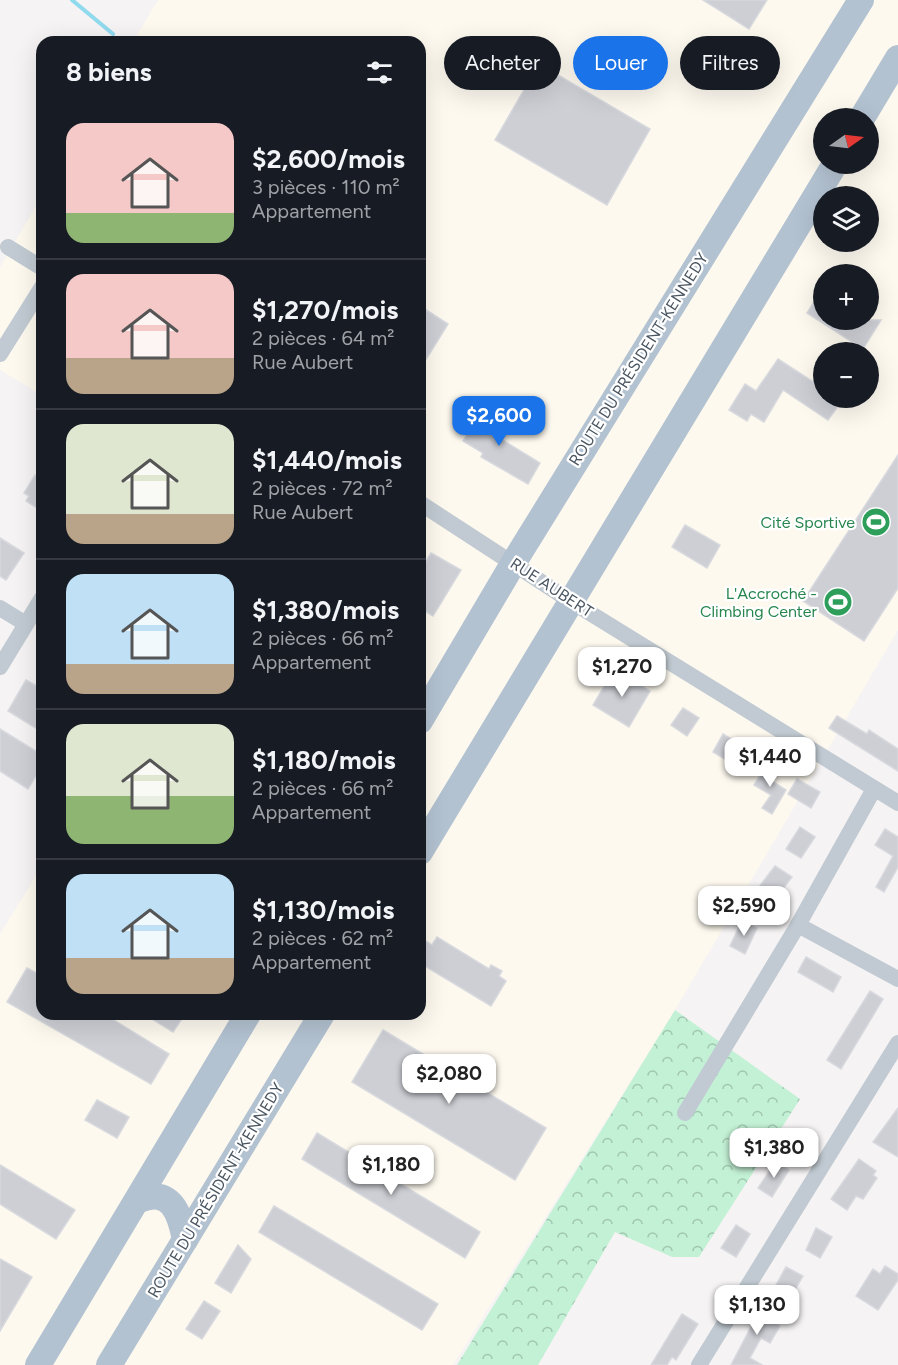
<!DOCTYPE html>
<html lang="fr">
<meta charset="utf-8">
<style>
body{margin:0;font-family:Figtree,sans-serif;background:#242831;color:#f1f3f6;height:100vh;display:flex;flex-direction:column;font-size:22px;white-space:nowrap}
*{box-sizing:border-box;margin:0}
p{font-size:20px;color:#9ea1a6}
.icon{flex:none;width:33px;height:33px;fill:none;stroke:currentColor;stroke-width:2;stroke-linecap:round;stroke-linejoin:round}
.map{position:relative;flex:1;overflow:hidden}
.side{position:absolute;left:36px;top:36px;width:390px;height:984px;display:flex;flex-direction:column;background:#171b24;border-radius:18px;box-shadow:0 6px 24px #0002}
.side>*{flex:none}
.hud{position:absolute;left:444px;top:36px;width:363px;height:54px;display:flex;gap:12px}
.needle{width:39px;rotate:76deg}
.buttons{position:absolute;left:813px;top:108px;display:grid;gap:12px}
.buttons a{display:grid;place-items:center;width:66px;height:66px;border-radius:50%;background:#171b24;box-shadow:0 6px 24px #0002;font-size:30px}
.price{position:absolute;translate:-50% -51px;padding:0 14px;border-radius:12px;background:#fff;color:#222;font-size:20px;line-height:39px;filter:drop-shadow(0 2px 3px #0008)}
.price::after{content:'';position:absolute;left:50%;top:36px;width:18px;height:14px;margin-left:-9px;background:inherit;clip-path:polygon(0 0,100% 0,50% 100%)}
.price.on{background:#1a73e8;color:#fff}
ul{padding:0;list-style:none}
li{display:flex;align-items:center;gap:18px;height:150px;padding:0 30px}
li+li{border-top:2px solid #363941}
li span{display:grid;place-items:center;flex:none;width:168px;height:120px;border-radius:18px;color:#555}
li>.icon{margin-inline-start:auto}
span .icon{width:72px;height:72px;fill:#fffc;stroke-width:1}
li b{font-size:26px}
h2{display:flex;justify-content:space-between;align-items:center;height:72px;padding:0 30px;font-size:26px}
.tag{padding:0 21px;border-radius:27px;background:#171b24;box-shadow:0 6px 24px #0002;font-size:21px;line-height:54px}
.tag.on{background:#1a73e8;color:#fff}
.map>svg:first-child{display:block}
.commercial{fill:#fdf9ef;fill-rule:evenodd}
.forest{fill:url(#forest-crowns)}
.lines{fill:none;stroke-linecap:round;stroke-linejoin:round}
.stream{stroke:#90daee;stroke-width:4}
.building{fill:#cdcfd5;stroke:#d7d9de;stroke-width:1.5}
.street{stroke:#c1cad2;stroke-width:16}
.primary{stroke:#b3c2d1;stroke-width:26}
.labels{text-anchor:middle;stroke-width:4.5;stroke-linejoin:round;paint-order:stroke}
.street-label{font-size:16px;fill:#4a5661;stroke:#fff}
.leisure-label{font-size:16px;fill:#27864d;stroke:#fff;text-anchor:end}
</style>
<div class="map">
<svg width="898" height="1365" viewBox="0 0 898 1365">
<defs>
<pattern id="forest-crowns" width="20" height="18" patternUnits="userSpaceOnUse" patternTransform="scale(1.5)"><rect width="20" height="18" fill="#c3f1d5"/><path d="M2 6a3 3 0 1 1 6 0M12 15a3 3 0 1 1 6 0" fill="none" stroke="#a0c6b0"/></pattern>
</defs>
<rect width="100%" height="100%" fill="#f5f3f3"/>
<g class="commercial">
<path d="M158,0H898V630L675,1010L453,1365H0V934L42,866V1014H420V42H133ZM824,118H868V164H824ZM824,196H868V242H824ZM824,274H868V320H824ZM824,352H868V398H824Z"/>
<polygon points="42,196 42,395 0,370 0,267"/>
</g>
<polygon class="forest" points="675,1010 800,1099 699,1257 672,1257 615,1232 538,1365 457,1365"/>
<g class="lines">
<polyline class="stream" points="72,0 113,34"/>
</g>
<g class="building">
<polygon points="703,0 767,0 749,29"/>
<polygon points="539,64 650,129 607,205 495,140"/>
<polygon points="824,286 824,320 881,320 863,349 807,313"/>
<polygon points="420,306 448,324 420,369"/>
<polygon points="778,359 824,389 824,398 844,398 828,420 783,390 764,422 751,414 747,421 729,410 745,384 756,391"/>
<polygon points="484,406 506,419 496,436 540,463 528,484 481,457 483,453 463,441"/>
<polygon points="898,455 898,588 864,641 803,601"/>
<polygon points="35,475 42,480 42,511 26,501 29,496 24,493"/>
<polygon points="685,525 720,545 707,568 672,547"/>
<polygon points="0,538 24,553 6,580 0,576"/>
<polygon points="431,553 461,570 433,616 420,608 420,571"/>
<polygon points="614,670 650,691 629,727 593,705"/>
<polygon points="26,680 42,689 42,732 8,711"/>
<polygon points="683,708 699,718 687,736 671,725"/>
<polygon points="837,716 867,734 869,730 898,749 898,771 829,728"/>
<polygon points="0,729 42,755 42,766 28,789 0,771"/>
<polygon points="723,734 744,747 733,764 713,752"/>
<polygon points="768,763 777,769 770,780 786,790 772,814 762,808 771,795 754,785"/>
<polygon points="797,779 820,792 811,808 788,794"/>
<polygon points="800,827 815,837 801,858 786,849"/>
<polygon points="885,829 898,837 898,867 884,892 876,887 893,856 875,845"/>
<polygon points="775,866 792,877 774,901 756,891"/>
<polygon points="742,921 757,928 745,954 730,946"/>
<polygon points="420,937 432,945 437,937 489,969 491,965 502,971 499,976 506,981 491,1006 420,963"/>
<polygon points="806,957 841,977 833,992 798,972"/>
<polygon points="27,968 42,976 42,1014 104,1014 169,1054 151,1084 7,1002"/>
<polygon points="870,991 883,999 841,1069 827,1060"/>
<polygon points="144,1014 185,1014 173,1032"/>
<polygon points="383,1030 546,1128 515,1180 352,1082"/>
<polygon points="97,1100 129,1117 117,1138 85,1120"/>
<polygon points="898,1108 898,1157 873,1142"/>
<polygon points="317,1133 480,1232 465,1258 302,1159"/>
<polygon points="859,1159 876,1171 873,1175 877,1178 863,1199 856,1196 847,1210 831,1199"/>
<polygon points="776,1161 789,1170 772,1197 758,1188"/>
<polygon points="0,1165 75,1210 56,1239 0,1204"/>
<polygon points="274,1206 438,1304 422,1330 259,1232"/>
<polygon points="736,1225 750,1234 736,1257 721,1248"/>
<polygon points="816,1228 832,1237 820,1258 806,1250"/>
<polygon points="238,1245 251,1259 231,1293 215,1283"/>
<polygon points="0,1259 32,1277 0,1331"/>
<polygon points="885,1266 898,1274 898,1280 878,1310 856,1296 873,1269 880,1274"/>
<polygon points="786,1267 803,1276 792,1295 776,1285"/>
<polygon points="204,1301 220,1311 202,1339 186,1329"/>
<polygon points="763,1304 777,1313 772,1321 780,1326 770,1343 761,1338 750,1358 762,1365 731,1365"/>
<polygon points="682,1314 698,1324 676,1360 672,1357 667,1365 651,1365"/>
</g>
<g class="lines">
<g class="street">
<polyline points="8,247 42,268"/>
<polyline points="0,354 42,287"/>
<polyline points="420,503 572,602 898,803"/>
<polyline points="0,608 26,624"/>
<polyline points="0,667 42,598"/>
<polyline points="798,925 898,979"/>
<polyline points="685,1113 798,925 874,789"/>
<polyline points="699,1365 898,1043"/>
</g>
<g class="primary">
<polyline points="862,118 898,58"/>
<polyline points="420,721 514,562 861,0"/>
<polyline points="420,852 835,164"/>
<path d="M139,1200C171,1187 180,1213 185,1240"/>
<polyline points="38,1365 248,1014"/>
<polyline points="109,1365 322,1014"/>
</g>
</g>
<defs>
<g id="stadium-disc" transform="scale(1.5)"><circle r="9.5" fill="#2e9e5b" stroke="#fff"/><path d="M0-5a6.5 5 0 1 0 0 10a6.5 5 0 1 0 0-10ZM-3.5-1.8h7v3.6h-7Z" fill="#fff"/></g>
</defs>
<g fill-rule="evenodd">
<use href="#stadium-disc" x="876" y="522"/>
<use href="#stadium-disc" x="838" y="602"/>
</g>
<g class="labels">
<g class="street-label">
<text transform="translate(638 359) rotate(-58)" y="6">ROUTE DU PRÉSIDENT-KENNEDY</text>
<text transform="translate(552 587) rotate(33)" y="6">RUE AUBERT</text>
<text transform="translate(215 1190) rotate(-59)" y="6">ROUTE DU PRÉSIDENT-KENNEDY</text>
</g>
<g class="leisure-label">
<text x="855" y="528">Cité Sportive</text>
<text x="817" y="599">L'Accroché -<tspan x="817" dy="18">Climbing Center</tspan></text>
</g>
</g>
</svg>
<div class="buttons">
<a><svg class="needle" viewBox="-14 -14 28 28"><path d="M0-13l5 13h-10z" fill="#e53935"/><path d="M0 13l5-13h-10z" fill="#9ea1a6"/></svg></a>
<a><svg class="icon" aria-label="layers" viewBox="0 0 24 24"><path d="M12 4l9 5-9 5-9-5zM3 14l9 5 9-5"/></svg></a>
<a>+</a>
<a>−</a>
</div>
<b class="price on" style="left:499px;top:447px">$2,600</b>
<b class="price" style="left:622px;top:698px">$1,270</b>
<b class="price" style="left:770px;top:788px">$1,440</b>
<b class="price" style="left:744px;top:937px">$2,590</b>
<b class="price" style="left:449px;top:1105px">$2,080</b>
<b class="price" style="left:774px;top:1179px">$1,380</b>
<b class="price" style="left:391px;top:1196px">$1,180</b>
<b class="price" style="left:757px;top:1336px">$1,130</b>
<div class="hud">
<a class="tag">Acheter</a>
<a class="tag on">Louer</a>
<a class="tag">Filtres</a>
</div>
<section class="side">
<h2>8 biens<svg class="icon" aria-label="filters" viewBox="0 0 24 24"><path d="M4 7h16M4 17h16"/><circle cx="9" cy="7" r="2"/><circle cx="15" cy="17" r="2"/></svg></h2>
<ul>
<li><span style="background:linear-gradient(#f6c9c9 75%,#8fb573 0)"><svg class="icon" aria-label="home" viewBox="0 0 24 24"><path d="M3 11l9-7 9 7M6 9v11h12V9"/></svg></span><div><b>$2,600/mois</b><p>3 pièces · 110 m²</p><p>Appartement</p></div></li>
<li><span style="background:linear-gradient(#f6c9c9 70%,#b9a48a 0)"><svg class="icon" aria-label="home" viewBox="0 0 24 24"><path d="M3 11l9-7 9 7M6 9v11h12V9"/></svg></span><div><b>$1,270/mois</b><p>2 pièces · 64 m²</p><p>Rue Aubert</p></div></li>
<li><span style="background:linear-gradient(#dfe7d0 75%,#b9a48a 0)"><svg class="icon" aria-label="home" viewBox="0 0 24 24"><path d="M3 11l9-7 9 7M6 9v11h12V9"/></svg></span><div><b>$1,440/mois</b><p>2 pièces · 72 m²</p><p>Rue Aubert</p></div></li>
<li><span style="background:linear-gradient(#bfe0f5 75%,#b9a48a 0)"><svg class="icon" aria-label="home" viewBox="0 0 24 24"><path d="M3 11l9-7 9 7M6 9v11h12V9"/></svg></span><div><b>$1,380/mois</b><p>2 pièces · 66 m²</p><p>Appartement</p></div></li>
<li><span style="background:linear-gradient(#dfe7d0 60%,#8fb573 0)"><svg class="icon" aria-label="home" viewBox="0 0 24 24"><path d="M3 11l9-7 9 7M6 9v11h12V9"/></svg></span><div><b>$1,180/mois</b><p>2 pièces · 66 m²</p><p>Appartement</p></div></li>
<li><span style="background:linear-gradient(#bfe0f5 70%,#b9a48a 0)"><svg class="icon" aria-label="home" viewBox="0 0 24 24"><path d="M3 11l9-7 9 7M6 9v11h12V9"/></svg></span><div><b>$1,130/mois</b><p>2 pièces · 62 m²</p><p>Appartement</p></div></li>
</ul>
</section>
</div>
